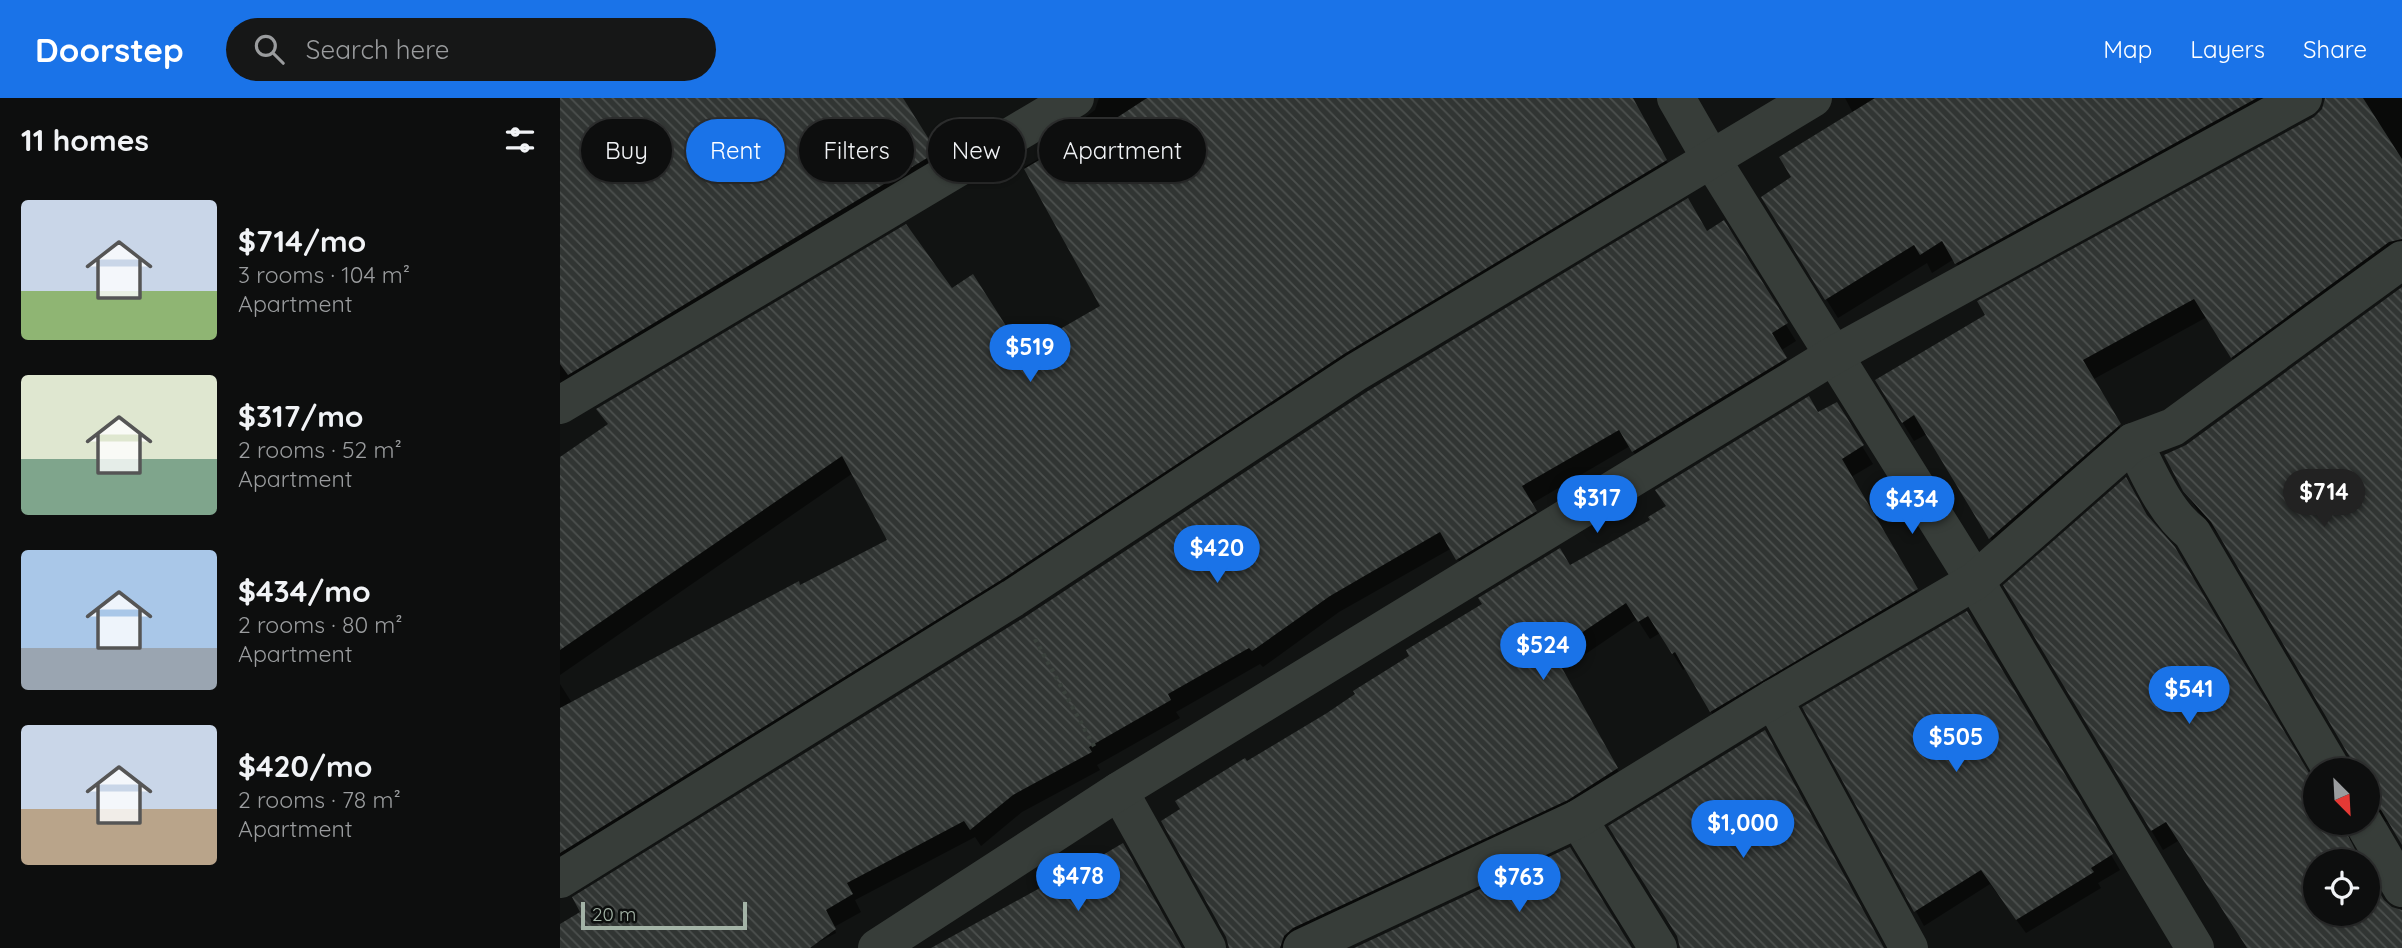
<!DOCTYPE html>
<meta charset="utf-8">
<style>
body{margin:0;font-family:Quicksand,sans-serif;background:#161717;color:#f1f3f6;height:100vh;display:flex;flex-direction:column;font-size:26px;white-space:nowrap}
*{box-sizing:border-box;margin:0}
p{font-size:23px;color:#9a9c9e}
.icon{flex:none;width:38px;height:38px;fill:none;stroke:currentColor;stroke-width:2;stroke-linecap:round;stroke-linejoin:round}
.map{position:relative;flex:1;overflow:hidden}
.side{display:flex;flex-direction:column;background:#0d0e0e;width:560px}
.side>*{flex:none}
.banner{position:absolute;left:21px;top:21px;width:665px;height:63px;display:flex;gap:14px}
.needle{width:46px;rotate:156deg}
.fabs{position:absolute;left:1743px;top:660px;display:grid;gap:14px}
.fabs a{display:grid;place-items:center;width:77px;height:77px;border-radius:50%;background:#0d0e0e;box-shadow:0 2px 5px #0004,0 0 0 2px #2d2e2e;font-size:35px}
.scale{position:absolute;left:21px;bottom:18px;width:166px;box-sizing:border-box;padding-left:7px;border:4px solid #a3b3a6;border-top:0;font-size:19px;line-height:24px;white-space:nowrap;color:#a3b3a6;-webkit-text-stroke:5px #0c0e0d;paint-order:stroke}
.price{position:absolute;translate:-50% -60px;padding:0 16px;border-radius:24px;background:#1a73e8;color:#fff;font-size:23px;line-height:46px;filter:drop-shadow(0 2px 4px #0008)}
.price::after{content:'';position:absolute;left:50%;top:42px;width:21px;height:16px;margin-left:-10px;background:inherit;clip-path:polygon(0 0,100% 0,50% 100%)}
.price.selected{background:#222;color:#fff}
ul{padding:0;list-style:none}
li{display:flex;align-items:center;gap:21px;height:175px;padding:0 21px}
li span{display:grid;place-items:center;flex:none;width:196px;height:140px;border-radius:7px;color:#555}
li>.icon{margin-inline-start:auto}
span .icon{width:84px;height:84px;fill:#fffc;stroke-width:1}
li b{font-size:30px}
h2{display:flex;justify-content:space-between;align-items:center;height:84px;padding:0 21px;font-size:30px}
.chip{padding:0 24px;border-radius:32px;background:#0d0e0e;box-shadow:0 2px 5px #0004,0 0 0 2px #2d2e2e;font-size:24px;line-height:63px}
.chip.selected{background:#1a73e8;color:#fff}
header{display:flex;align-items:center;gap:42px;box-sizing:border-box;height:98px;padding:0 35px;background:#1a73e8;color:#fff}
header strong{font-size:33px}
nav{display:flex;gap:38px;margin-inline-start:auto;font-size:24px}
.search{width:490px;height:63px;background:#161717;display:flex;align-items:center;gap:18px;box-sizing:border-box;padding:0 24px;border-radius:38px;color:#9a9c9e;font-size:26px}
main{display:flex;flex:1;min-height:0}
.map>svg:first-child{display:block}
.shadow{fill:#0007}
.building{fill:url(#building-back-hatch)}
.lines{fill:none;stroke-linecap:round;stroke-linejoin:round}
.path{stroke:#3a413c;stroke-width:4.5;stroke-dasharray:3.5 5;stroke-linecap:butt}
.minor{stroke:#373d39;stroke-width:38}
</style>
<header>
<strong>Doorstep</strong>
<div class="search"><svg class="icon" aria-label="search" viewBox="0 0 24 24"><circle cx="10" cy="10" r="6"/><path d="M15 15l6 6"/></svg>Search here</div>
<nav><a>Map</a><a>Layers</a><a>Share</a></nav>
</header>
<main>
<section class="side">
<h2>11 homes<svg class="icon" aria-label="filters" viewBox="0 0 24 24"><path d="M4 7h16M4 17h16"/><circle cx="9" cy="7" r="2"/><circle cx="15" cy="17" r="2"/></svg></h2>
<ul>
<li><span style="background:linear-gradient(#c9d6e8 65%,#8fb573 0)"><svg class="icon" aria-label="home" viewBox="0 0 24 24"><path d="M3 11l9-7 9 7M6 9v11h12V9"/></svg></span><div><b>$714/mo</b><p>3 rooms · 104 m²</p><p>Apartment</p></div></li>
<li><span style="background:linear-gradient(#dfe7d0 60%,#7fa58c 0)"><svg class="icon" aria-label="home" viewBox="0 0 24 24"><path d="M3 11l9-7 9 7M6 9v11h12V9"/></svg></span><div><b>$317/mo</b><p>2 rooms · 52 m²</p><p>Apartment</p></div></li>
<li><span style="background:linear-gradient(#a9c7e8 70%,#9aa5b1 0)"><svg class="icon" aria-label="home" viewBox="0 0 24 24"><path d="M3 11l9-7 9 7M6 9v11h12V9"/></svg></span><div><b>$434/mo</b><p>2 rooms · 80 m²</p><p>Apartment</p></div></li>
<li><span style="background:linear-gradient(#c9d6e8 60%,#b9a48a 0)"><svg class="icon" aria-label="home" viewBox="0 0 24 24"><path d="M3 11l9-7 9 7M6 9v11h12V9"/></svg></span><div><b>$420/mo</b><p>2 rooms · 78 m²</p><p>Apartment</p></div></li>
</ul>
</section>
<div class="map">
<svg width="1842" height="850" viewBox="0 0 1842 850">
<defs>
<pattern id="building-back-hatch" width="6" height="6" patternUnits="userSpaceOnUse" patternTransform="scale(1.75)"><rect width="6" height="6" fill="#313533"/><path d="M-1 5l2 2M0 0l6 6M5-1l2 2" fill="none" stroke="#4c504e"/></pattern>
</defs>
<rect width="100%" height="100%" fill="#111312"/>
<g class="shadow">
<polygon points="0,0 341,0 385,72 0,305"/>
<polygon points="539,0 1071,0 1116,80 0,770 0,586 12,605 330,443 293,375 0,577 0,363 391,192 461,255 543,208 464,69 515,41 509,31 535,12"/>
<polygon points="1285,0 1743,0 1408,184 1394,161 1372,175 1367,165 1278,220 1214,118 1234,80 1293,15"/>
<polygon points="1767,0 1842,0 1842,162 1683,278 1647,219 1532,282 1570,346 1442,459 1367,336 1354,343 1328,301 1755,21 1764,12"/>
<polygon points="1163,125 1236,243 1220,253 1235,278 1083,370 1070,348 971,406 985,430 907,478 892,450 779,514 703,569 700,566 616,614 620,620 537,667 540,672 462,714 421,748 415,739 295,802 301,814 274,829 276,835 247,850 0,850 0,828"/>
<polygon points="1842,191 1842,744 1827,724 1815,721 1808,723 1808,672 1795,672 1793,661 1664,443 1637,412 1606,358 1627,348"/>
<polygon points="1276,306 1313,366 1291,379 1366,509 1161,631 1126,570 1123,572 1100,535 1090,541 1077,521 1002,572 1067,689 740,850 670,850 686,666 1092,422"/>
<polygon points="1587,420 1755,688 1755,724 1803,724 1795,732 1791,744 1799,763 1755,763 1755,816 1808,816 1808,778 1822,802 1830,810 1842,813 1842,850 1687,850 1618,743 1603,752 1445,488"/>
<polygon points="1407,515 1560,772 1538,785 1541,790 1466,835 1430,786 1364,828 1245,610"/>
</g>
<g class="building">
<polygon points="0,0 343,0 377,54 8,277 0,266"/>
<polygon points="587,0 1073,0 1107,62 784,256 441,482 0,755 0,610 239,483 240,487 327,442 282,358 0,552 0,359 48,326 36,311 346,126 392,190 413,176 462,253 540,208 464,71 513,42 515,47"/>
<polygon points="1315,0 1697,0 1395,166 1382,143 1360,157 1354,147 1265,202 1201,99 1231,79 1219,59"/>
<polygon points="1765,0 1803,0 1842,61 1842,141 1829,144 1671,260 1634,201 1523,262 1561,326 1429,441 1354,317 1342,325 1315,282 1425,217 1417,203 1754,19 1762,11"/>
<polygon points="1128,100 1147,133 1164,122 1228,225 1212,235 1227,260 1072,354 1059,332 962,388 977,413 896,462 880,434 770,498 692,553 689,550 608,596 611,602 529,649 532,654 453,697 410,732 404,723 287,785 293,796 266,812 276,831 250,850 0,850 0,826 20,814 12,799 465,519 808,293"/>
<polygon points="1842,189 1842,747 1821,712 1808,703 1808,672 1794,672 1791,661 1651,424 1623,393 1604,357 1626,347"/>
<polygon points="1249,298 1258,314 1277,304 1304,347 1282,361 1358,491 1150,614 1115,554 1112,556 1088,518 1078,524 1066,505 993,554 1058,670 1008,702 733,830 724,838 720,850 669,850 666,839 601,723 620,711 615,703 685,660 687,663 767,615 795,596 793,593 849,558 846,552 922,506 918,500 1000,450 1010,467 1090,422 1088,419 1106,408 1095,392"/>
<polygon points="1566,379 1587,417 1615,449 1755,685 1755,724 1781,724 1801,763 1755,763 1755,816 1808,816 1808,775 1824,802 1832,809 1842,812 1842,850 1687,850 1606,724 1591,733 1443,487"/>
<polygon points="1407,513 1553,756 1531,770 1534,774 1456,822 1421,772 1354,814 1242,609"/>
<polygon points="1205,632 1324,850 1120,850 1117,838 1048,728"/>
<polygon points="563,745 622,850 371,850 498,780 499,783"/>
<polygon points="1010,749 1072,850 794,850"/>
</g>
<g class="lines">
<polyline class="path" points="475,541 535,650"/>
<g class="minor">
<polyline points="1116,0 1150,59 1415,483 1635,850"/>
<polyline points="0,307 515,0"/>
<path d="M1573,344C1589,375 1604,413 1632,435L1772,672"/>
<polyline points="1213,601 1349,850"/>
<polyline points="559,693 647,850"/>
<polyline points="1018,721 1098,850"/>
<polyline points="1803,724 1842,790"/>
<polyline points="0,781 453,500 796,274 1253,0"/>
<polyline points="317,850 559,693 1274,257 1743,0"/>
<polyline points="742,850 1018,721 1213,601 1415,483 1573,344 1613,329 1842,162"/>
</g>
</g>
</svg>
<div class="fabs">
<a><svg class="needle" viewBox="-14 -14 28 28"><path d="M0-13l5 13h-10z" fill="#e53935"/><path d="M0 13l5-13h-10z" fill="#9a9c9e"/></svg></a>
<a><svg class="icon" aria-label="locate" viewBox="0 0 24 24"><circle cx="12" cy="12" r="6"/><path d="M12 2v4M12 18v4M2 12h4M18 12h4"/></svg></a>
</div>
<div class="scale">20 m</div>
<b class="price" style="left:470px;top:286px">$519</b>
<b class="price selected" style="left:1764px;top:431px">$714</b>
<b class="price" style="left:1037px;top:437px">$317</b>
<b class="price" style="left:1352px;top:438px">$434</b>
<b class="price" style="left:657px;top:487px">$420</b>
<b class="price" style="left:983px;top:584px">$524</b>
<b class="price" style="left:1629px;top:628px">$541</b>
<b class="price" style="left:1396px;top:676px">$505</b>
<b class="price" style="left:1183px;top:762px">$1,000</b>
<b class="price" style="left:518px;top:815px">$478</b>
<b class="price" style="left:959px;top:816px">$763</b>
<div class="banner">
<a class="chip">Buy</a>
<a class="chip selected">Rent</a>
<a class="chip">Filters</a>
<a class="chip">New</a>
<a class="chip">Apartment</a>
</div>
</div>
</main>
